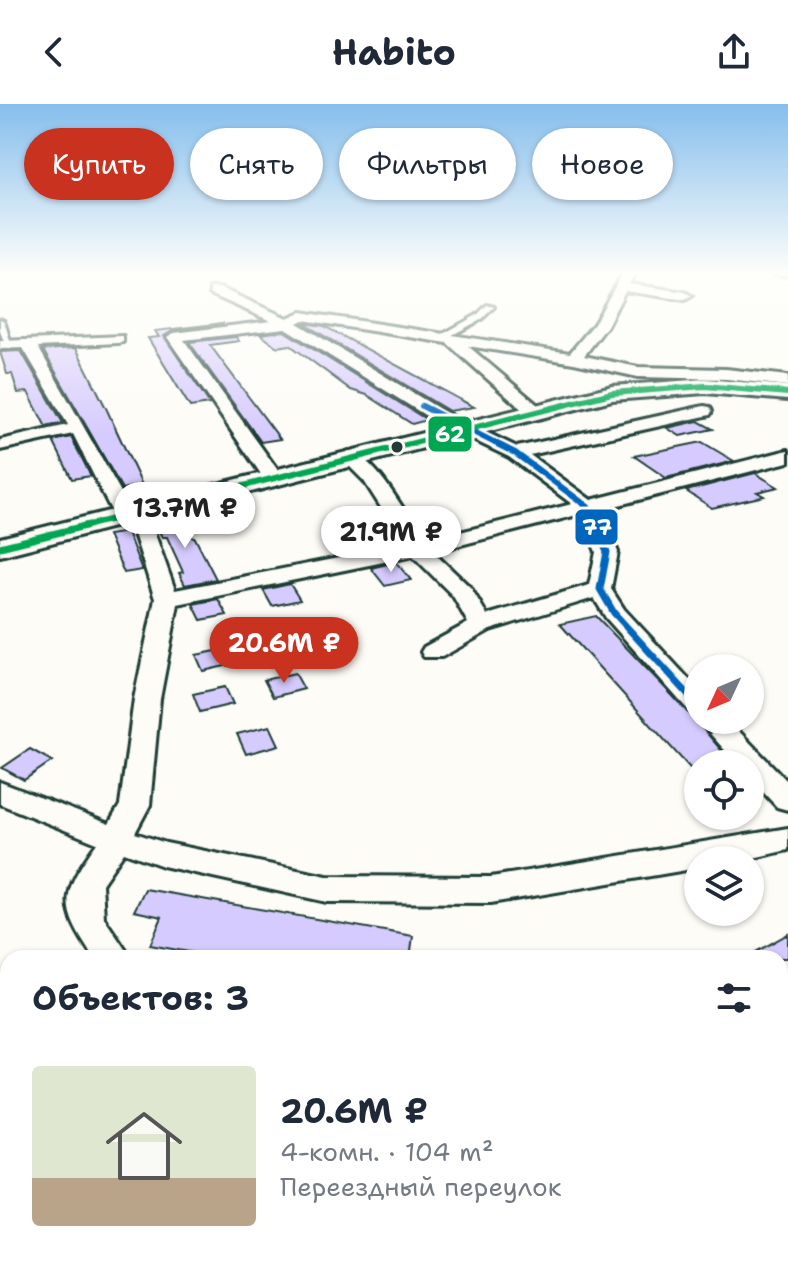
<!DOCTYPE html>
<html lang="ru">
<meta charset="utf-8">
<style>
body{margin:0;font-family:"Shantell Sans",sans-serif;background:#f2f2f3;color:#1f2937;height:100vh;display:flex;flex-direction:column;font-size:30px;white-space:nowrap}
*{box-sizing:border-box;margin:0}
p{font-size:26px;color:#747a83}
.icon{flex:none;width:44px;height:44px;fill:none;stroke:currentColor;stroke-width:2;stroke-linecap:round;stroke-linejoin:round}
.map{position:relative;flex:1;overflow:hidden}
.panel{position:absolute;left:0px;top:846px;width:788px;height:312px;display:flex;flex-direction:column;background:#fff;border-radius:24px 24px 0 0;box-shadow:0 2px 6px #0004}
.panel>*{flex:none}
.hud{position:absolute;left:24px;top:24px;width:740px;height:72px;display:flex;gap:16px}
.needle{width:52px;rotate:226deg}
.fabs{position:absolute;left:684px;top:550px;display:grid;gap:16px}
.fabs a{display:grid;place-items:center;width:80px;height:80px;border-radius:50%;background:#fff;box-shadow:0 2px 6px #0004;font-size:40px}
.price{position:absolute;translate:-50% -68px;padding:0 18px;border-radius:28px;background:#fff;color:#222;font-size:26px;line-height:52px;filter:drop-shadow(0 2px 4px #0008)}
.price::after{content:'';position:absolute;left:50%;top:48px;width:24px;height:18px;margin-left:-12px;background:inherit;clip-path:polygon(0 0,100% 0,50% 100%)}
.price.selected{background:#c8321e;color:#fff}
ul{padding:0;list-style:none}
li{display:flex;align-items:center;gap:24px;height:200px;padding:0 32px}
li span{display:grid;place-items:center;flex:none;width:224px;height:160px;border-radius:8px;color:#555}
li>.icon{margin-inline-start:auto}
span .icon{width:96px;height:96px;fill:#fffc;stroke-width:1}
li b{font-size:34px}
h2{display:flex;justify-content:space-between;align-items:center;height:96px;padding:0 32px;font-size:34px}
.chip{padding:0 28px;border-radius:36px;background:#fff;box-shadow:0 2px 6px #0004;font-size:28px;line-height:72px}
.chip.selected{background:#c8321e;color:#fff}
header{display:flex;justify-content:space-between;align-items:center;height:104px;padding:0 32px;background:#fff;font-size:36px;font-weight:700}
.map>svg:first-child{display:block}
.building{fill:#d6cbfe;stroke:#1f3d34;stroke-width:2}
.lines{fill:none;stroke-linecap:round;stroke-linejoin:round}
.service-casing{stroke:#1f3d34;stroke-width:6}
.minor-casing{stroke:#1f3d34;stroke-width:6}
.secondary-casing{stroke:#1f3d34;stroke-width:6}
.service{fill:#fdfcf7;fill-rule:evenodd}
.minor{fill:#fdfcf7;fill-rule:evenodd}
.secondary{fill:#fdfcf7;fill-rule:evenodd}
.bus-1-far1-casing{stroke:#fdfcf7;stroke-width:10}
.bus-1-casing{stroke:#fdfcf7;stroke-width:12}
.bus-2-far1-casing{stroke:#fdfcf7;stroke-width:10}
.bus-2-casing{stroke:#fdfcf7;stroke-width:12}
.bus-1-far1{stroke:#0065bd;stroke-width:6}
.bus-1{stroke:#0065bd;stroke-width:7}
.bus-2-far1{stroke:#00a651;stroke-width:6}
.bus-2{stroke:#00a651;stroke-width:7}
.bus-dot{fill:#1f3d34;stroke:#fdfcf7;stroke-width:3}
.line-badge{stroke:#fdfcf7;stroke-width:3}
.badge-label{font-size:22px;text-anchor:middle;font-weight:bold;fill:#fff}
</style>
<header><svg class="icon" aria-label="back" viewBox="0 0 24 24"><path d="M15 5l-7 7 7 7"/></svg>Habito<svg class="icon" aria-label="share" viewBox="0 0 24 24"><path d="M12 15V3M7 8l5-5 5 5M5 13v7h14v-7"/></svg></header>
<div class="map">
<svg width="788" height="1158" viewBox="0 0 788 1158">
<rect width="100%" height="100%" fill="#fdfcf7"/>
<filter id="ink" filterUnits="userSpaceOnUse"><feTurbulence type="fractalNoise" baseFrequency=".0125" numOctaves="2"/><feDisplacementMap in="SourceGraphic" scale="16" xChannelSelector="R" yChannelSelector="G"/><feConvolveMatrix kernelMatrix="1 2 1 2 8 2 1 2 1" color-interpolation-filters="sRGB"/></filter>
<g filter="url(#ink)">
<g class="building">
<polygon points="224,219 174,226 164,232 210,300 190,303 148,234 159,233 155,227"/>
<polygon points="303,219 324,222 474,303 449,307"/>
<polygon points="284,227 427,316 412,320 367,291 351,286 290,241 277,243 260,230"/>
<polygon points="236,233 239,237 210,241 280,335 261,338 189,238"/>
<polygon points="76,244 106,304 142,381 122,385 43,246"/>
<polygon points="21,247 63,319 46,323 28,288 18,289 12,270 7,270 0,248"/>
<polygon points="698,317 713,325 680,332 667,324"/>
<polygon points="71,333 91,372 72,375 53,337"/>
<polygon points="702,338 734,357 666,374 634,352"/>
<polygon points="755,369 778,383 757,388 764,392 712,404 686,387"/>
<polygon points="177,410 193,434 195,434 216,475 185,481 179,469 183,468 167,433 162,433 153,416"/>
<polygon points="127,428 142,466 124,469 108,431"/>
<polygon points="396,458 411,476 385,482 371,464"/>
<polygon points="290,480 300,496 272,502 263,486"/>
<polygon points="218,495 227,511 201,516 193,500"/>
<polygon points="596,512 695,615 733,660 698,660 698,673 560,520"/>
<polygon points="226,545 234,560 203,567 196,551"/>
<polygon points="295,569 304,585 273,593 264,576"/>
<polygon points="225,583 233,600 200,608 193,590"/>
<polygon points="270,622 279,641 246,650 237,630"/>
<polygon points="30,645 52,657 24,676 2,664"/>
<polygon points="145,785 413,832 410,854 222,854 150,841 162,813 134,807"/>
<polygon points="788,830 788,854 745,854"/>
</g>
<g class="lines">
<g class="service-casing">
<g id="service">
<polygon points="772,169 788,169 788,172"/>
<polygon points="487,201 494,203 482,215 441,237 434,235 477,211"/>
<polygon points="0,215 4,217 12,243 5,241 0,227"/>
</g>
</g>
<g class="minor-casing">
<g id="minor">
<path d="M623,169H635L629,180L685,188L692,192L685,196L625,187L607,222L584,252L638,263L726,265L788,272V282L726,275L638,273L574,259L468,242L539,302L541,306L533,311L527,310L447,239L303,216L297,219L448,310L517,343L704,302L710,303L712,307L710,311L530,351L591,396L788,346V358L599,406L618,448L611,485L624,505L698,585V609L689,607L606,514L594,494L490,526L442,553H424L421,548L424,543L468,519L453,492L413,452L178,500L160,595L150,701L135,729L166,739L327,772L491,773L788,724V746L744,756H698V764L491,799L327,798L163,762L124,748L102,780L104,814L131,854H94C58,802 61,789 97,739L0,700V678L109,720L120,701L134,595L155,495L130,417L117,416L114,412L73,330L0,346V336L68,321L23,244L0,245V237L123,232V238L118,239L38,243L130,404L137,402L147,408L175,486L405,441L364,377L340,353L349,347C377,354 407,413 424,437L572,400L509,353L436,318L285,224L184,236L282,372L272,378L265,376L167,233L174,229L271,217L210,190V184H220L287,214L301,208L570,249L594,220ZM581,410L596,448L589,481L487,511L471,484L433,448Z"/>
<polygon points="698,616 728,616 788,678 788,706 777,703 750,674 750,660 737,660"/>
<polygon points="8,1120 8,1150 27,1150 24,1158 0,1158 0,1123"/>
</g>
</g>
<g class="secondary-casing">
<polygon id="secondary" points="705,275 788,282 788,296 705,289 612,296 0,452 0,434 612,282"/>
</g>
<use href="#service" class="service"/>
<use href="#minor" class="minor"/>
<use href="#secondary" class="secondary"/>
<g class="bus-1-far1-casing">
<polyline id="bus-1-far1" points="422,302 515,349 588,403 596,423"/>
</g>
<g class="bus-1-casing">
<polyline id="bus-1" points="595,421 607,448 600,485 614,509 698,601"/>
</g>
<g class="bus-2-far1-casing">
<polyline id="bus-2-far1" points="81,423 612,289 705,282 788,289"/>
</g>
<g class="bus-2-casing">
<polyline id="bus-2" points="0,443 89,421"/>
</g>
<use href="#bus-1-far1" class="bus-1-far1"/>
<use href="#bus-1" class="bus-1"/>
<use href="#bus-2-far1" class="bus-2-far1"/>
<use href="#bus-2" class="bus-2"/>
</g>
</g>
<linearGradient id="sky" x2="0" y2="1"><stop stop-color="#85beec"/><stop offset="0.51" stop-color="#fefefb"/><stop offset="1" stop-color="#fefefb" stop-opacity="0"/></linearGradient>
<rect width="788" height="331" fill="url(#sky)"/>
<circle class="bus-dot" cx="397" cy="343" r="7"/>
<g class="line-badge">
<rect x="427" y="311" width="46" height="38" rx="8" fill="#00a651"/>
<rect x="574" y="404" width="45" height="38" rx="8" fill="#0065bd"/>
</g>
<g class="badge-label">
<text x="450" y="338">62</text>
<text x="597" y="431">77</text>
</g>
</svg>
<div class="fabs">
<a><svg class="needle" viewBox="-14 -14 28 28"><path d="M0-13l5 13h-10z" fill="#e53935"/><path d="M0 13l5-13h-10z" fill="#747a83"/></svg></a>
<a><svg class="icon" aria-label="locate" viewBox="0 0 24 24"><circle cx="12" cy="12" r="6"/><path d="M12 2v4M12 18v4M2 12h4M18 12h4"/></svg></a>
<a><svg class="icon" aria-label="layers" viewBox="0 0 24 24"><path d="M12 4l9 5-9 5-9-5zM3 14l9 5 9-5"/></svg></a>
</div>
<b class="price" style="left:185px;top:446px">13.7M ₽</b>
<b class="price" style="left:391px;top:470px">21.9M ₽</b>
<b class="price selected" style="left:284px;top:581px">20.6M ₽</b>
<div class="hud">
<a class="chip selected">Купить</a>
<a class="chip">Снять</a>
<a class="chip">Фильтры</a>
<a class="chip">Новое</a>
</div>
<section class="panel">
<h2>Объектов: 3<svg class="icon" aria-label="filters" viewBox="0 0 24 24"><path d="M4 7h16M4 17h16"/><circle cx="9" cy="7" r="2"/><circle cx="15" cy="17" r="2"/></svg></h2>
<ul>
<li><span style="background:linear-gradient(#dfe7d0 70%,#b9a48a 0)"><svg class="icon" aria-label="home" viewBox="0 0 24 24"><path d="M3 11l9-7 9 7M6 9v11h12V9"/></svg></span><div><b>20.6M ₽</b><p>4-комн. · 104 m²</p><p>Переездный переулок</p></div></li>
</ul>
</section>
</div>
